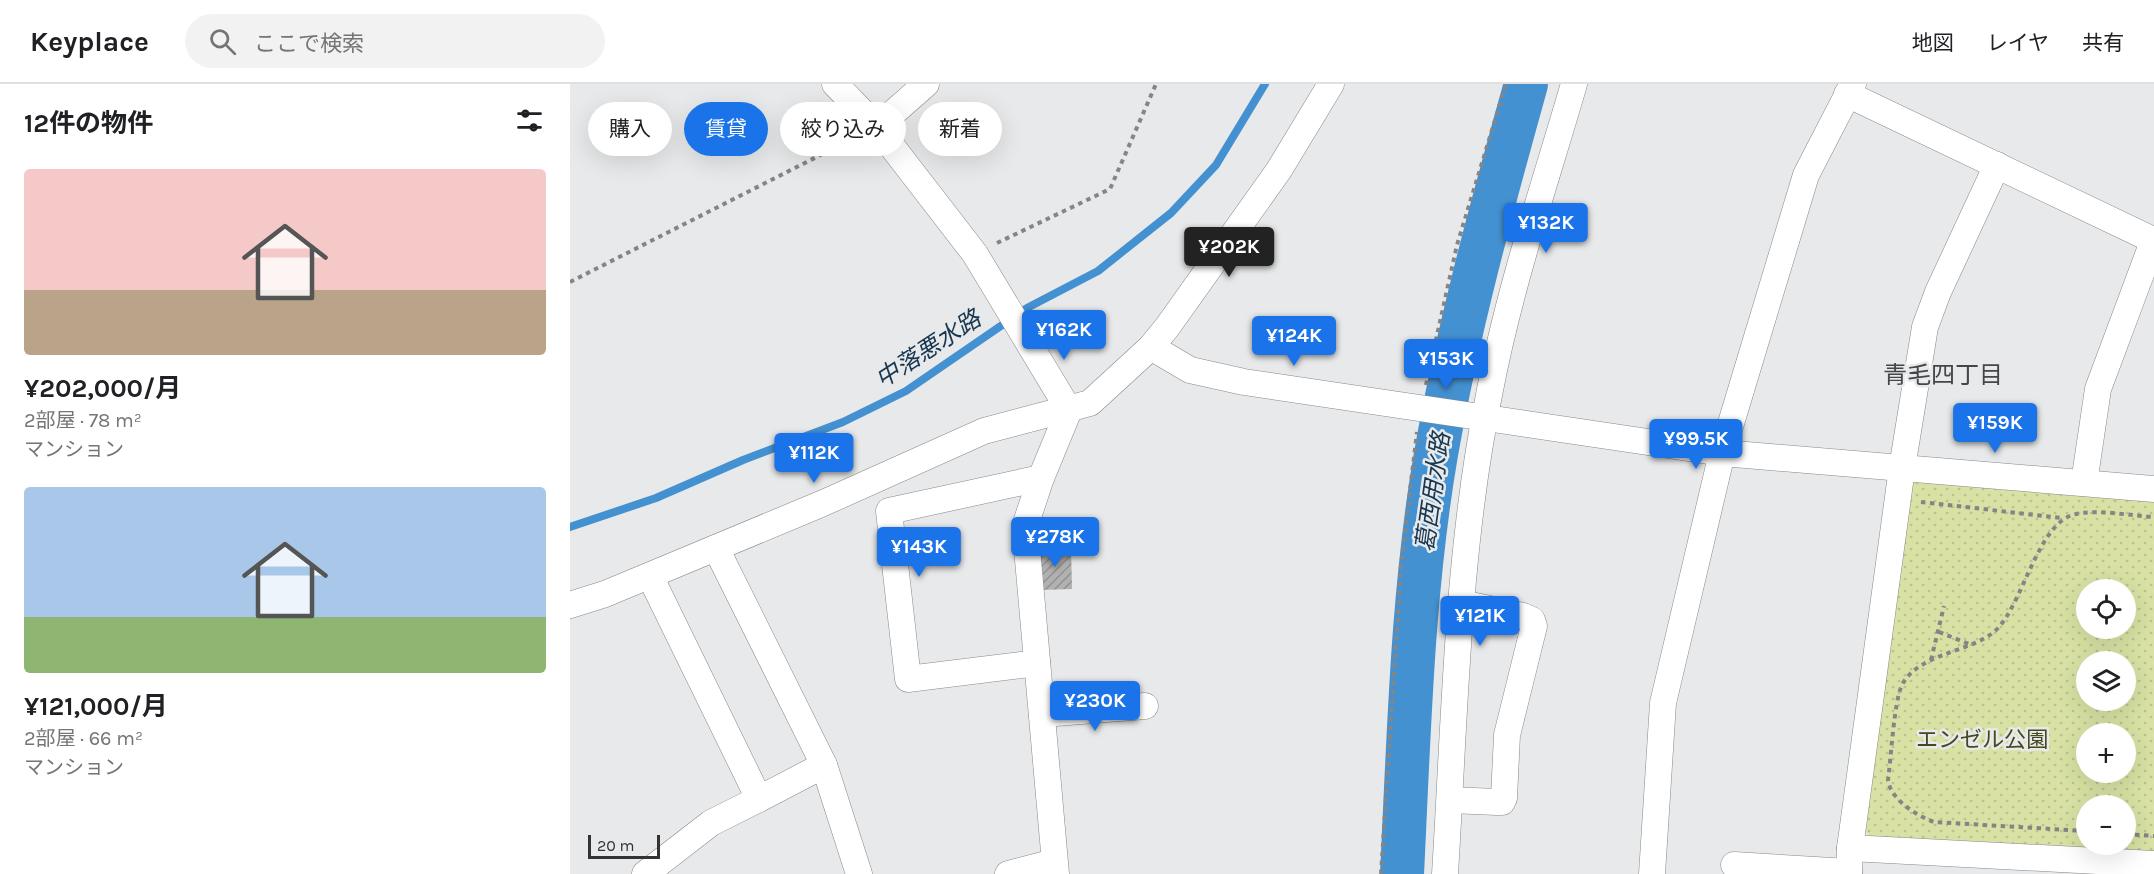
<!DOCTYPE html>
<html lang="ja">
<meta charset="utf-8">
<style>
body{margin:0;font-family:Karla,"Noto Sans JP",sans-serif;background:#f2f2f2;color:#202124;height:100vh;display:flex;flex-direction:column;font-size:22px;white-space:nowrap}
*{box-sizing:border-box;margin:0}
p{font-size:20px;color:#757577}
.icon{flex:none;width:33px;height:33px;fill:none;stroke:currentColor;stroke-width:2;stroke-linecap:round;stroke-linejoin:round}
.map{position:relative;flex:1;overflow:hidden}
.sheet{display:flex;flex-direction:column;background:#fff;width:570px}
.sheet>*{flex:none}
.hud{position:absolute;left:18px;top:18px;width:570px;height:54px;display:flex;gap:12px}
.controls{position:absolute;left:1506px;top:495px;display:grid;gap:12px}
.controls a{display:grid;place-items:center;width:60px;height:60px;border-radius:50%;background:#fff;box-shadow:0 6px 24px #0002;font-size:30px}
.scale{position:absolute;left:18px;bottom:15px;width:72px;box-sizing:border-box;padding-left:6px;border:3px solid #333334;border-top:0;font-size:16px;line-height:21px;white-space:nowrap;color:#333334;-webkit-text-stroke:4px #e8e9ea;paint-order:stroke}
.price{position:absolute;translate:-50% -51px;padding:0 14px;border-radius:6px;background:#1a73e8;color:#fff;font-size:20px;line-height:39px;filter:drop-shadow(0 2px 3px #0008)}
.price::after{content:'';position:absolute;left:50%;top:36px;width:18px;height:14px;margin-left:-9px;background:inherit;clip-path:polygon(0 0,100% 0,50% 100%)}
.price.current{background:#222;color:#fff}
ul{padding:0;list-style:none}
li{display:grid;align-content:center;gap:12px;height:318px;padding:0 24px}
li span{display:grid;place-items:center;height:186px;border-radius:6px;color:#555}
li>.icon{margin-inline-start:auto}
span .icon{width:108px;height:108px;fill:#fffc;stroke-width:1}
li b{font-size:26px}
h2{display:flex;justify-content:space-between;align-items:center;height:72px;padding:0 24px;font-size:26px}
.tag{padding:0 21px;border-radius:27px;background:#fff;box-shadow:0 6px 24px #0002;font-size:21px;line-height:54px}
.tag.current{background:#1a73e8;color:#fff}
header{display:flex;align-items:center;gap:36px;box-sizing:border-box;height:84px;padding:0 30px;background:#fff;border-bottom:2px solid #e0e0e0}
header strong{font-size:28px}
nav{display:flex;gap:33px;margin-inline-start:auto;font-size:21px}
.search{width:420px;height:54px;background:#f2f2f2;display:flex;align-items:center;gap:15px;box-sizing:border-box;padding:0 21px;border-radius:33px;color:#757577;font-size:22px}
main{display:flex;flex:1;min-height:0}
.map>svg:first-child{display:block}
.grass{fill:url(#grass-dots);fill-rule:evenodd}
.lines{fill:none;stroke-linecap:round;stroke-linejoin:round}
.stream{stroke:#4491d1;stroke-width:8}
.river{stroke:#4491d1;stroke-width:44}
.building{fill:url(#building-hatch)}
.minor-casing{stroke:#88888a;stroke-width:27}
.path{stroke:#858586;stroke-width:4;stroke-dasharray:4.5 4.5;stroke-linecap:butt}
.minor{stroke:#fff;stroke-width:26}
.labels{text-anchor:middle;stroke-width:5;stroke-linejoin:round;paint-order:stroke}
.park-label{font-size:22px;fill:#444920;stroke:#e8e9ea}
.water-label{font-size:24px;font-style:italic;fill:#163651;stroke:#e8e9ea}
.neighbourhood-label{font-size:24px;fill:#454647;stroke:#e8e9ea}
</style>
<header>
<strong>Keyplace</strong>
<div class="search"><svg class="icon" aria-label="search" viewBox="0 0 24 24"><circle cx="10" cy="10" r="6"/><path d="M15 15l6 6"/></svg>ここで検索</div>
<nav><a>地図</a><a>レイヤ</a><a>共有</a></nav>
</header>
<main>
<section class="sheet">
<h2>12件の物件<svg class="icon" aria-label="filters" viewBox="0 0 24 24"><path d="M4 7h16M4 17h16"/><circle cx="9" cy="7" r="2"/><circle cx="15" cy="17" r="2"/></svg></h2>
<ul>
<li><span style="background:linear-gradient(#f6c9c9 65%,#b9a48a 0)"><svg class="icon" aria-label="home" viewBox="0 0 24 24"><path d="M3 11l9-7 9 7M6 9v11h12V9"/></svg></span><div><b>¥202,000/月</b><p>2部屋 · 78 m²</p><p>マンション</p></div></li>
<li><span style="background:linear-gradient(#a9c7e8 70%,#8fb573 0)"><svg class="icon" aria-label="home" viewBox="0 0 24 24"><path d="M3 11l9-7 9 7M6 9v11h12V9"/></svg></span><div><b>¥121,000/月</b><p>2部屋 · 66 m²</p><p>マンション</p></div></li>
</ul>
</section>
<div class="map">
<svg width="1584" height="790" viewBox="0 0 1584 790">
<defs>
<pattern id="grass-dots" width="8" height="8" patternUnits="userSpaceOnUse" patternTransform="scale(1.5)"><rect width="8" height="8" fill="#d9e2a4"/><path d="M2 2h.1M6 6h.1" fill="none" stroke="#bbc28e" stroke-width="1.8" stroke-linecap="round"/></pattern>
<pattern id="building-hatch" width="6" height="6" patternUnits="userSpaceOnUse" patternTransform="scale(1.5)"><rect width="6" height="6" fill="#b2b1b2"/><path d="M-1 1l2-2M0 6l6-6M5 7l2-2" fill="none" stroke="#919192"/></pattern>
</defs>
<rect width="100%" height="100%" fill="#e8e9ea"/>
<path class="grass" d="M1343,395L1584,415V771L1303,755L1294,746ZM1516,506H1556V544H1516ZM1516,578H1556V616H1516ZM1516,650H1556V688H1516ZM1516,722H1556V760H1516Z"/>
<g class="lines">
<polyline class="stream" points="0,443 86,414 173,376 273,338 336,307 457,224 528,187 601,129 646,81 695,0"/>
<path class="river" d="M832,790C839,650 842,509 866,370C888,245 922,122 956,0"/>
</g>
<polygon class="building" points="469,462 501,462 502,505 470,506"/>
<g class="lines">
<g class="minor-casing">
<g id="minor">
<polyline points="265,0 307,43 405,170 499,326"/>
<polyline points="1277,10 1583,156"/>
<polyline points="307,43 356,0"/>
<polyline points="581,263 620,286 674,298 1152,369 1584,405"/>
<polyline points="1514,399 1528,305 1584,155"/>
<polyline points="80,492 189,715 254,681 146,464"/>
<polyline points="0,521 35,510 251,420 414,347 520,319 581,263 598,242 709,86 761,0"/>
<polyline points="467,579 338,595 319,427 471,394"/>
<polyline points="472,630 575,622"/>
<polyline points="254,681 289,790"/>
<polyline points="880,716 927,718 932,718 934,714 937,651 964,542 962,536 953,532 891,519"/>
<polyline points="1280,764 1584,780"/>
<polyline points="1164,781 1279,788"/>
<polyline points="75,790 141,739 189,715"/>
<polyline points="438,790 484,778"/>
<polyline points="486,790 455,442 471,394 499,326"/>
<path d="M875,790C885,630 887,468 919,311C939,205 974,103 1004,0"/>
<polyline points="1082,790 1093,619 1152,369 1236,91 1283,0"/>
<polyline points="1279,790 1280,764 1332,384 1355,243 1368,208 1427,81"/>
</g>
</g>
<g class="path">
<polyline points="427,159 540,105 586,0"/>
<polyline points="0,198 286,53"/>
<polyline points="856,301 887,161 936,0"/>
<polyline points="1351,418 1492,434"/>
<polyline points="1369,548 1399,560"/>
<polyline points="1361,576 1374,522"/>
<path d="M1516,747L1364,738C1347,732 1320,715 1318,696C1321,675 1324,617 1332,601C1340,585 1359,576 1376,570C1393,563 1415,558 1428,544C1454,516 1469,437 1506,430C1528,425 1562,432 1584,433"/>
<polyline points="1556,750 1584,752"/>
<polyline points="811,790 831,482 847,348"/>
</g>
<use href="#minor" class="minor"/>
</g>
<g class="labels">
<g class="park-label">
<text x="1412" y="663">エンゼル公園</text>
</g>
<g class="water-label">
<text transform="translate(358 265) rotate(-33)" y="8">中落悪水路</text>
<text transform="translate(863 408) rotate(-82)" y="8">葛西用水路</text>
</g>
<g class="neighbourhood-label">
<text x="1373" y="299">青毛四丁目</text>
</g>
</g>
</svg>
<div class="controls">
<a><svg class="icon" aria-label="locate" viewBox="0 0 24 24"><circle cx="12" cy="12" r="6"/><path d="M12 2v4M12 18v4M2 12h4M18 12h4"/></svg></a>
<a><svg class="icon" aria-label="layers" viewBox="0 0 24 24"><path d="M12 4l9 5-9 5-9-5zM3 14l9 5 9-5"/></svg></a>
<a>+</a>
<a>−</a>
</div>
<div class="scale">20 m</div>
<b class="price" style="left:976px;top:170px">¥132K</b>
<b class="price current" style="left:659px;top:194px">¥202K</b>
<b class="price" style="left:494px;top:277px">¥162K</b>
<b class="price" style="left:724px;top:283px">¥124K</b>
<b class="price" style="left:876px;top:306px">¥153K</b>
<b class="price" style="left:1425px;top:370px">¥159K</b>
<b class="price" style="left:1126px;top:386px">¥99.5K</b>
<b class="price" style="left:244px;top:400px">¥112K</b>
<b class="price" style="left:485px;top:484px">¥278K</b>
<b class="price" style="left:349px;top:494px">¥143K</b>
<b class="price" style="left:910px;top:563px">¥121K</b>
<b class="price" style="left:525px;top:648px">¥230K</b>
<div class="hud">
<a class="tag">購入</a>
<a class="tag current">賃貸</a>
<a class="tag">絞り込み</a>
<a class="tag">新着</a>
</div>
</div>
</main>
